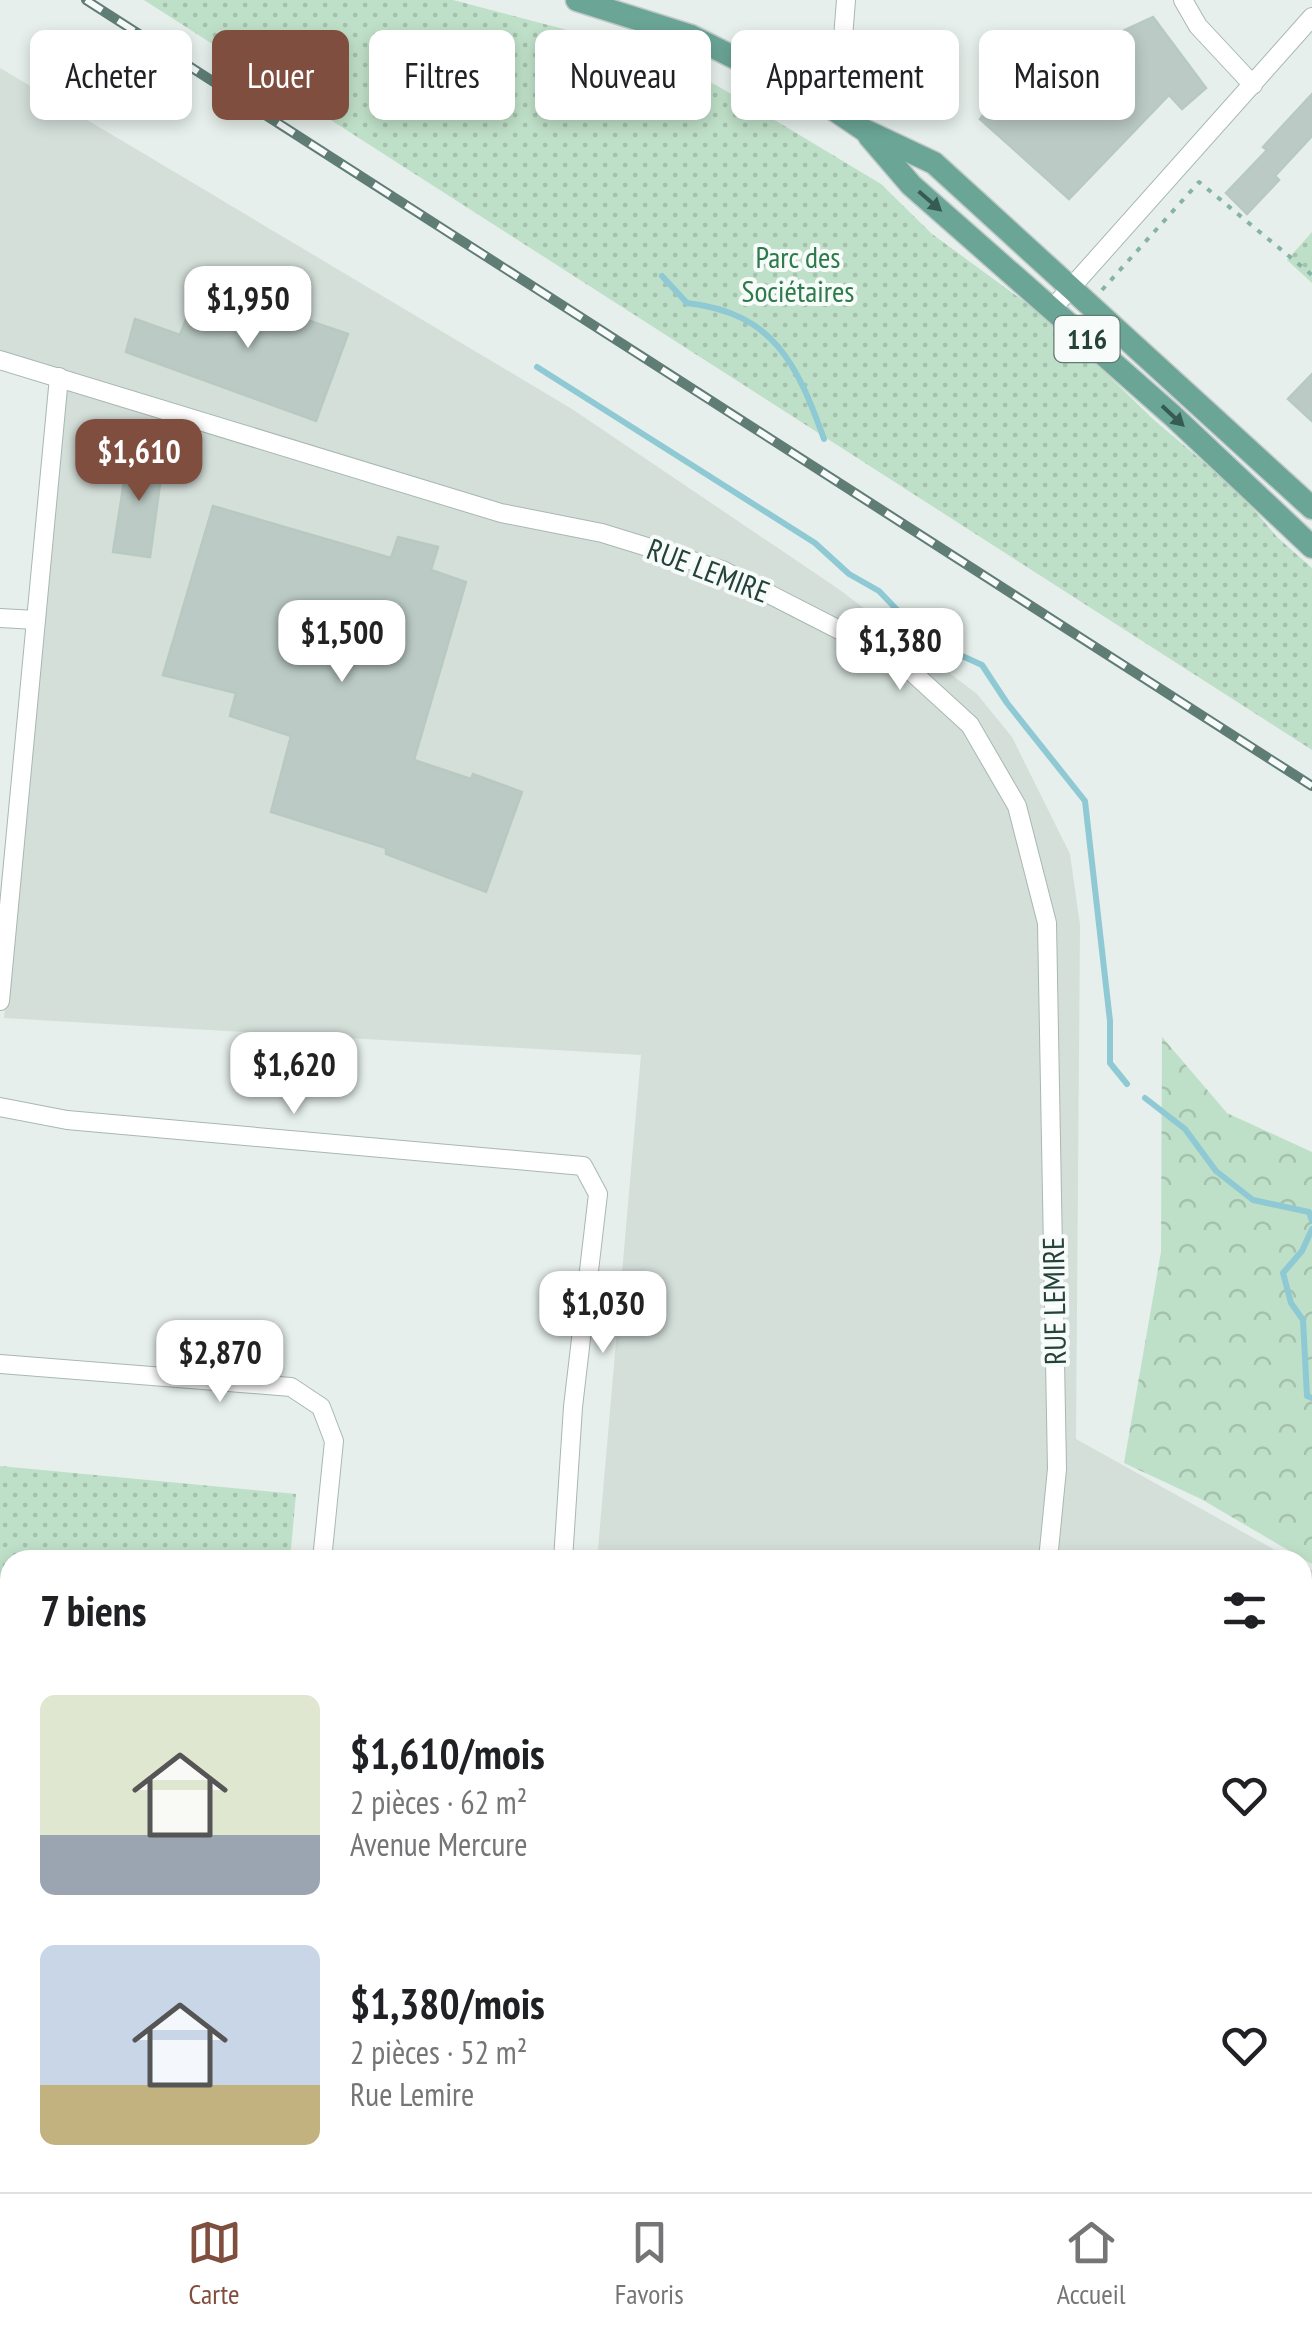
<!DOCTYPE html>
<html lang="fr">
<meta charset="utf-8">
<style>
body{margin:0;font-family:"PT Sans Narrow",sans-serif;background:#f2f2f2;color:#202124;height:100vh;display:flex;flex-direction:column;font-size:38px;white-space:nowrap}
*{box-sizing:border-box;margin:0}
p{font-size:32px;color:#757577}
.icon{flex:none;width:55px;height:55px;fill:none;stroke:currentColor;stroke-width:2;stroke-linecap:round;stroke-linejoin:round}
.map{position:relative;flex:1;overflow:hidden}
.drawer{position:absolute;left:0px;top:1550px;width:1312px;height:642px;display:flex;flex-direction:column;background:#fff;border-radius:30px 30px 0 0;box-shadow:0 5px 15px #0003}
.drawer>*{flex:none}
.guide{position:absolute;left:30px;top:30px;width:1252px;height:90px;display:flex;gap:20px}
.price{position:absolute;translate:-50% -85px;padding:0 22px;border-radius:20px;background:#fff;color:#222;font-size:32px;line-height:65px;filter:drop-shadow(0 2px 5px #0008)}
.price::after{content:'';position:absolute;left:50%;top:60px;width:30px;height:22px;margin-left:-15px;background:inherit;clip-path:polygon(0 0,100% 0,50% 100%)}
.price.current{background:#7f4e3f;color:#fff}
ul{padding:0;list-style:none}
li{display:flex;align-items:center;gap:30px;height:250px;padding:0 40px}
li span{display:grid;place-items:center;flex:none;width:280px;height:200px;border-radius:15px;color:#555}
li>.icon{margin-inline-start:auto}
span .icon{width:120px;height:120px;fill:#fffc;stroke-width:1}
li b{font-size:42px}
h2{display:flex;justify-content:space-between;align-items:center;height:120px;padding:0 40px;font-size:42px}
.tag{padding:0 35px;border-radius:15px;background:#fff;box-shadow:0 5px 15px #0003;font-size:35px;line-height:90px}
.tag.current{background:#7f4e3f;color:#fff}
.dock{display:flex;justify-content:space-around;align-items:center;height:140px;border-top:2px solid #e0e0e0;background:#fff;font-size:28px;color:#757577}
.dock a{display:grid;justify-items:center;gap:5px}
.dock .current{color:#7f4e3f}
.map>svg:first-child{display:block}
.built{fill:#d4dfda}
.forest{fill:url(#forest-crowns)}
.park{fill:url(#park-dots)}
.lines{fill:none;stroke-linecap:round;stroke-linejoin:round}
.stream{stroke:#8ec9d4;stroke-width:6}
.building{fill:#bbcac4;stroke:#b8c9c2;stroke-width:2.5}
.minor-casing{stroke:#a8b8b2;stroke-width:20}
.major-casing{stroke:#c2cac8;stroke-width:25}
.path{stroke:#86b3a5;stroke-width:4;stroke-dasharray:5 8;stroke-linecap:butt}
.minor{stroke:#fff;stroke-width:18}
.major{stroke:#6aa596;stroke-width:22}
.rail-casing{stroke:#5f7d75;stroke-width:10}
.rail{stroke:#f7fbf9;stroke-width:6;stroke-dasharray:19;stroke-linecap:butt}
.oneway{fill:#365b51}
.labels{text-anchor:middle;stroke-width:8;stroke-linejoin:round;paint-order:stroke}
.shield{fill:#f7fbf9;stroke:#637a73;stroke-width:2.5}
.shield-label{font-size:28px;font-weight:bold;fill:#24423a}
.park-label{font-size:30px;fill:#2d7a4b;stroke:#f7fbf9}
.street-label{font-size:30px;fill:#24423a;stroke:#f7fbf9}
</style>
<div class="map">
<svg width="1312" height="2192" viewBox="0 0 1312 2192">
<defs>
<pattern id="forest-crowns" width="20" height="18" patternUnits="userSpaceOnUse" patternTransform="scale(2.5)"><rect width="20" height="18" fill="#bfe0c8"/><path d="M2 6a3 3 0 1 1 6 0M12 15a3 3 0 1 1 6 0" fill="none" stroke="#a4c1ad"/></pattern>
<pattern id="park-dots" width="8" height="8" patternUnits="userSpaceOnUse" patternTransform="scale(2.5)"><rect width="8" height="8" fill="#bfe0c8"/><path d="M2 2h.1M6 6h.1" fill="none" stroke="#a4c1ad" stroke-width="1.8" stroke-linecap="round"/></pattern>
</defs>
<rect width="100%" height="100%" fill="#e6efeb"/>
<g class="built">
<polygon points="0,68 572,409 840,590 977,694 1012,737 1070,854 1080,925 1076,1439 1293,1560 597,1560 641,1055 4,1018 63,386 0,366"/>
<polygon points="1303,1565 1312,1570 1312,2192 244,2192 245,2182 1302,2182"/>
</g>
<polygon class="forest" points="1162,1037 1227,1113 1312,1152 1312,1564 1201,1499 1124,1463 1161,1252"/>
<g class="park">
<polygon points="144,0 453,0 613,42 716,85 881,184 932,234 1055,324 1154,420 1240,493 1277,537 1312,568 1312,750"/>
<polygon points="1312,232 1312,283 1287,260"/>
<polygon points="0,1466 296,1494 290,1560 10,1560 10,1630 0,1629"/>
</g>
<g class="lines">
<g class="stream">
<path d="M662,276L687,303C774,313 797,364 824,439"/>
<polyline points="537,367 815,543 849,574 879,591 925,639 982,665 1007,703 1085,801 1110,1021 1110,1063 1127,1084"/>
<polyline points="1145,1098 1185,1129 1216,1171 1253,1200 1309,1212 1312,1221"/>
<polyline points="1312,1229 1302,1251 1283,1273 1291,1303 1303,1320 1307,1396 1312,1398"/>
</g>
</g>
<g class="building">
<polygon points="1153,17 1206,88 1182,109 1169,95 1069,199 980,119 1038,44 1064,58"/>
<polygon points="1312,94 1312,136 1275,176 1279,180 1247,214 1226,193 1267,150 1263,147"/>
<polygon points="200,283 348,334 316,421 126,352 135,319 180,335"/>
<polygon points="1312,374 1312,421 1288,399"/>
<polygon points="129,450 164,455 150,557 113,552"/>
<polygon points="213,506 391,558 398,537 438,547 431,570 466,582 414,760 471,779 473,774 522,792 486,892 386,854 386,848 271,812 291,736 230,716 236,693 163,675"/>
</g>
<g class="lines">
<g class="minor-casing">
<g id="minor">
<polyline points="1183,0 1198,26 1253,85"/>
<polyline points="818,99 843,38 846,0"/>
<polyline points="1052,309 1312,17"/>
<polyline points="0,360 501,513 602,533 722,570 900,661 970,725 1017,806 1047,923 1057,1469 1048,1560"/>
<polyline points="0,618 36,620"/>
<polyline points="0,1001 59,377"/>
<polyline points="0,1107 67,1120 583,1166 598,1194 573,1407 563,1560"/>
<polyline points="0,1364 291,1387 321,1407 334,1441 322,1560"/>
<polyline points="118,2192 118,2182"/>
<polyline points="983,2192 984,2182"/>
</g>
</g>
<g class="major-casing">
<g id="major">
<polyline points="577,0 691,36 818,99 864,130 934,163 1312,508"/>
<polyline points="869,136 911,185 1172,415 1312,547"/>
</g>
</g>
<polyline class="path" points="1102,290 1199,182 1312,275"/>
<use href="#minor" class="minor"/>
<use href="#major" class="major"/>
<g class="rail-casing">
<polyline id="rail" points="86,0 1312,786"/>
</g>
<use href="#rail" class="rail"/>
</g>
<defs><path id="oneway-solid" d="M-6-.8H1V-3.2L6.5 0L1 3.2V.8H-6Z" transform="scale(2.5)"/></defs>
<g class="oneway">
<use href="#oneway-solid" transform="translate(930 201) rotate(41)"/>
<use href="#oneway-solid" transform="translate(1173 416) rotate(43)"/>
</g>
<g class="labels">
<rect class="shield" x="1054.5" y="316" width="65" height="46" rx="8"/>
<g class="shield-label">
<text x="1087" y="349">116</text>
</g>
<g class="park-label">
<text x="798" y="268">Parc des<tspan x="798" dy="34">Sociétaires</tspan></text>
</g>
<g class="street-label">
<text transform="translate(708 571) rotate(21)" y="10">RUE LEMIRE</text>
<text transform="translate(1055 1301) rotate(-91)" y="10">RUE LEMIRE</text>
</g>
</g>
</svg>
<b class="price" style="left:248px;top:351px">$1,950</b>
<b class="price current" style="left:139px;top:504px">$1,610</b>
<b class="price" style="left:342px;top:685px">$1,500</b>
<b class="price" style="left:900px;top:693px">$1,380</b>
<b class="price" style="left:294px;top:1117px">$1,620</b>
<b class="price" style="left:603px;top:1356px">$1,030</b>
<b class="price" style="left:220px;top:1405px">$2,870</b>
<div class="guide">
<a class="tag">Acheter</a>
<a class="tag current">Louer</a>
<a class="tag">Filtres</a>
<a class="tag">Nouveau</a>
<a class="tag">Appartement</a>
<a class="tag">Maison</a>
</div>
<section class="drawer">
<h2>7 biens<svg class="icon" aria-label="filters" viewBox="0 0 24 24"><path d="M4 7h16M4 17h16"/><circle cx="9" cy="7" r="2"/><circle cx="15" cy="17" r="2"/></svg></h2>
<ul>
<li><span style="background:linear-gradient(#dfe7d0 70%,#9aa5b1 0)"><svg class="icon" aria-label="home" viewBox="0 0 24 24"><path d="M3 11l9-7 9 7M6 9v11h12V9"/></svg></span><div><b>$1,610/mois</b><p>2 pièces · 62 m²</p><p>Avenue Mercure</p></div><svg class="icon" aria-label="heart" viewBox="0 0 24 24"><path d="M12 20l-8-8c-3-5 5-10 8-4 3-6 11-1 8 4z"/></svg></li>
<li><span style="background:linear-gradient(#c9d6e8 70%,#c2b280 0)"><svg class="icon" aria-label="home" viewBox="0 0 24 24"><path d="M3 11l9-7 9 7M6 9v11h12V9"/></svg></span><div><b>$1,380/mois</b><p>2 pièces · 52 m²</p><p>Rue Lemire</p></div><svg class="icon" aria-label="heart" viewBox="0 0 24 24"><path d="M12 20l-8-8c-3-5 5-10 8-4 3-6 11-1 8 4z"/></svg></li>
</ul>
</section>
</div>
<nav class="dock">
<a class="current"><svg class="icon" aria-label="map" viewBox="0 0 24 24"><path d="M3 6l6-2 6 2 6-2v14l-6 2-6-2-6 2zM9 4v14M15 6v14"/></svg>Carte</a>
<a><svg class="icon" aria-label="saved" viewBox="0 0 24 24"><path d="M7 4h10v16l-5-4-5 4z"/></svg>Favoris</a>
<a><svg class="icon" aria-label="home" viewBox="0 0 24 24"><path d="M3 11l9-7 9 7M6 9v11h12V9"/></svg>Accueil</a>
</nav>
